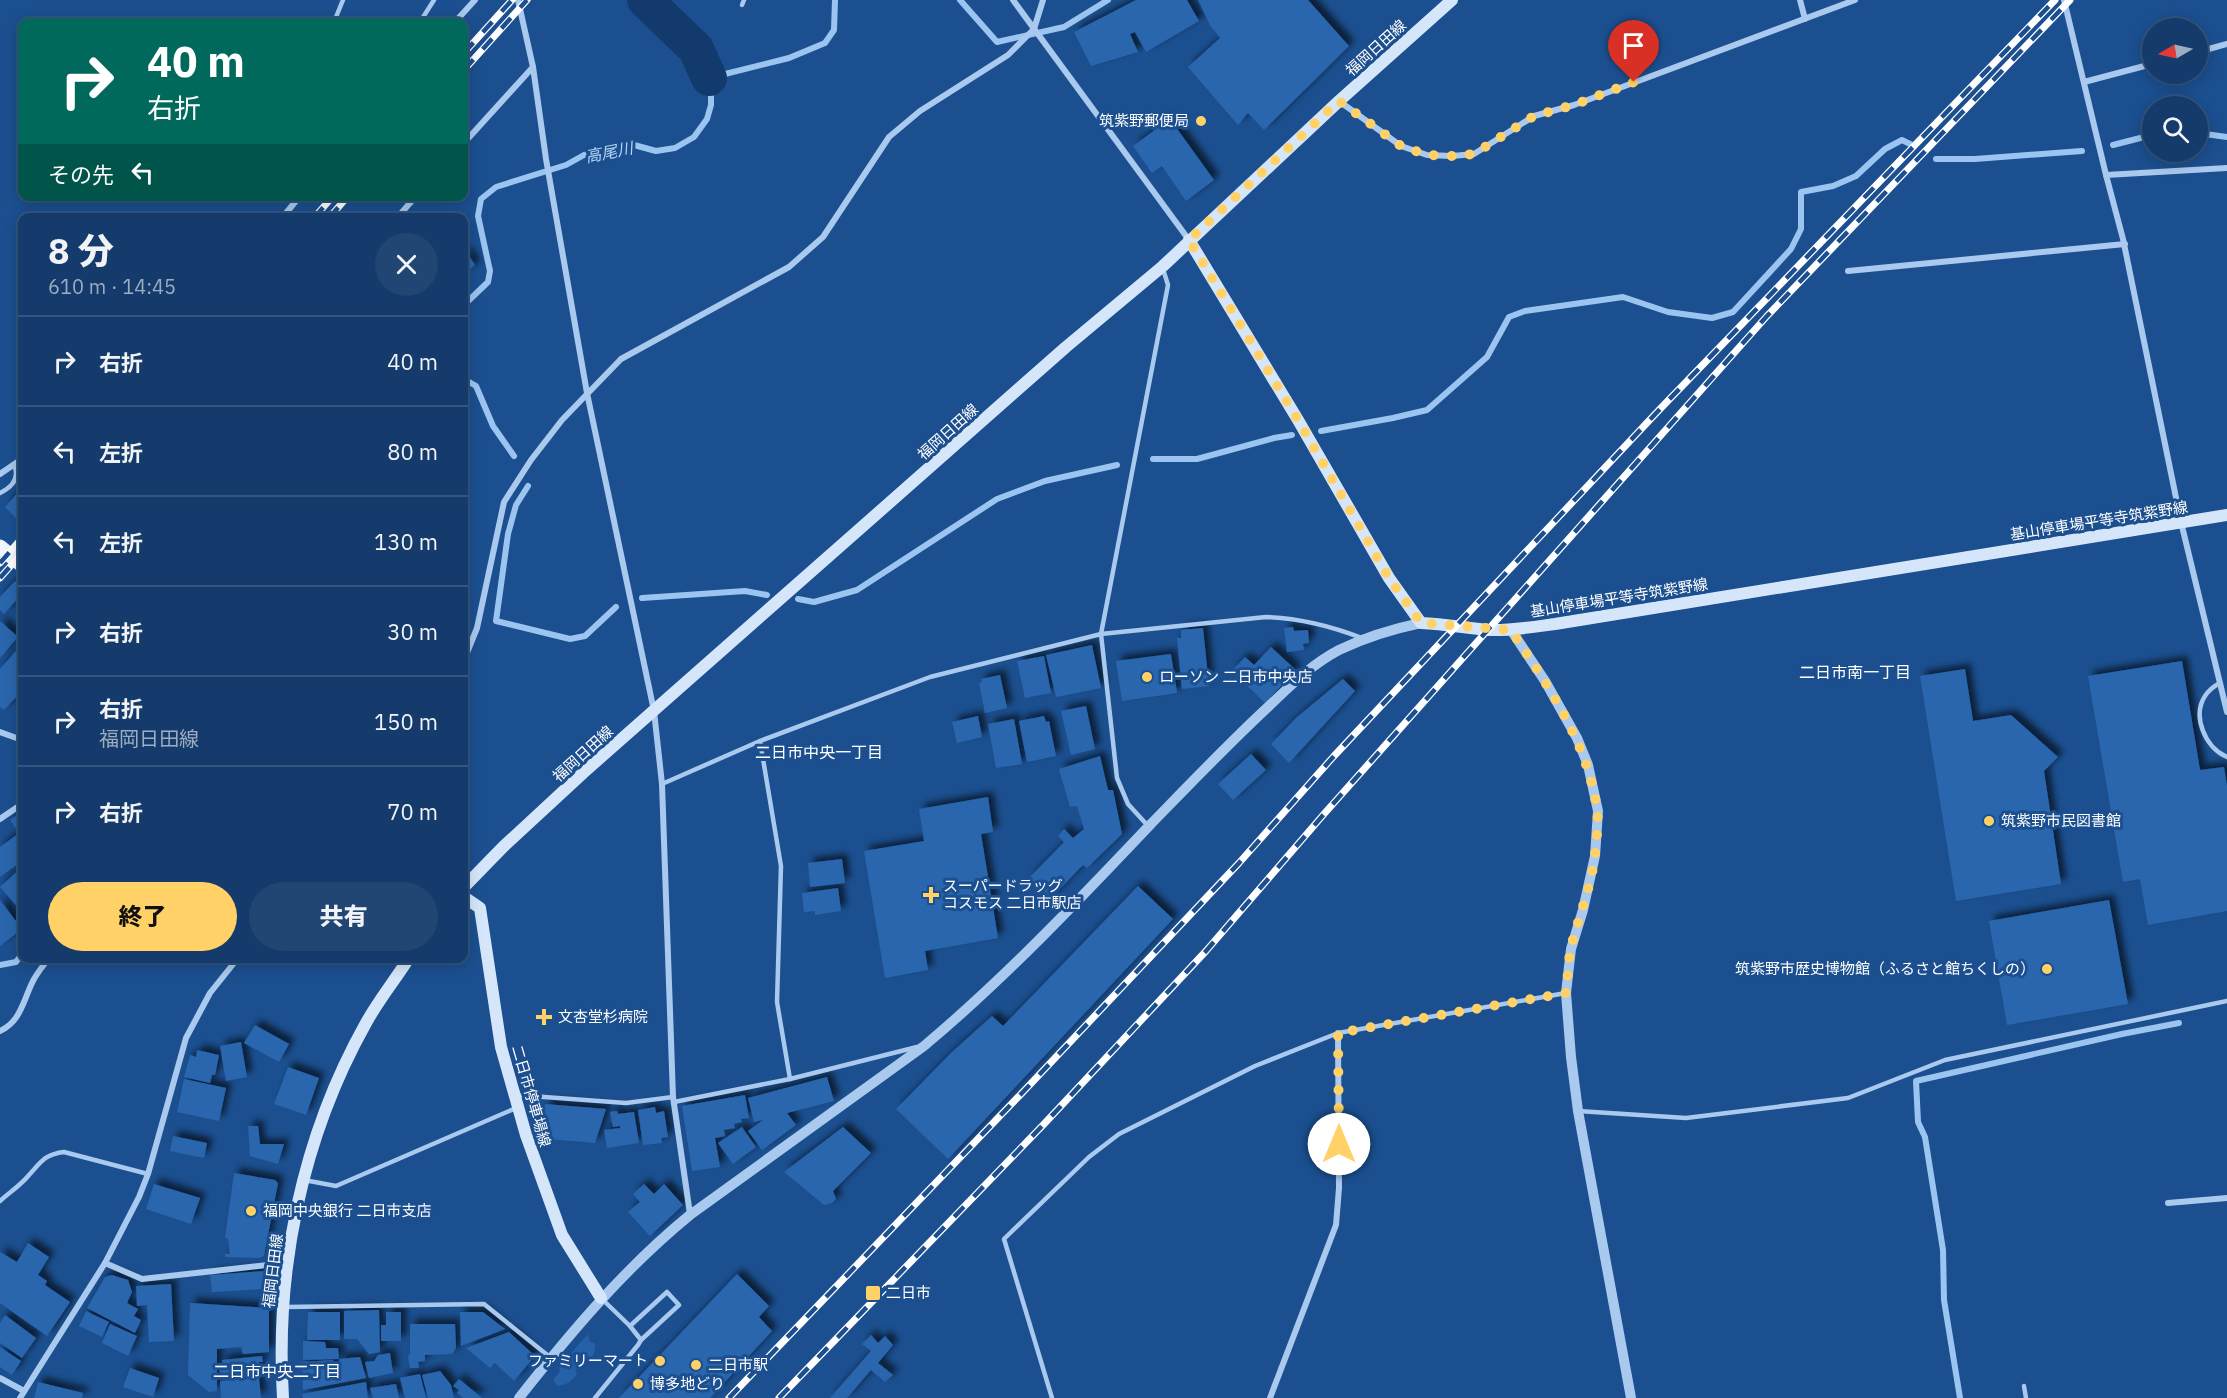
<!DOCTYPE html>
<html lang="ja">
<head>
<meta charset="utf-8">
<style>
  :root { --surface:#143b6b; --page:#214673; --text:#f1f3f6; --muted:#9dadc1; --line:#33557e; --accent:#ffd166 }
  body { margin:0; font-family:"IBM Plex Sans","Noto Sans JP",sans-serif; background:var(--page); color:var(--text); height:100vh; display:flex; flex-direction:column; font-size:22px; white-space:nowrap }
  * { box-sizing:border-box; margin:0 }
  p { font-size:20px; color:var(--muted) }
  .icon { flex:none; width:33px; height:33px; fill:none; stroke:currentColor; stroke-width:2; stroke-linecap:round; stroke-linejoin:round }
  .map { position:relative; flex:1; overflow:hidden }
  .sheet { position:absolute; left:18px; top:213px; width:450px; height:750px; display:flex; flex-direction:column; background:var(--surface); border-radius:12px; box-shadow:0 3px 15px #0003,0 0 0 2px var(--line) }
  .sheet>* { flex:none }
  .guide { position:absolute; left:18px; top:18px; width:450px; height:183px; border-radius:12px; box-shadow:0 3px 15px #0003,0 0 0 2px var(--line); background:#00695c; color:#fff; overflow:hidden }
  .needle { width:39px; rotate:261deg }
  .controls { position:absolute; left:2142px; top:18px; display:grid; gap:12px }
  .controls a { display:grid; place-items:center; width:66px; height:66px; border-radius:50%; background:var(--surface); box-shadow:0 3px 15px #0003,0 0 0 2px var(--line); font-size:30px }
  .pin { position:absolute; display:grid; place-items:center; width:51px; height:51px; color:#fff; margin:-62px -26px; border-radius:50% 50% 50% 0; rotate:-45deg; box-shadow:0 0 6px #0007 }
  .pin .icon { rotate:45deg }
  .me { position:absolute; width:66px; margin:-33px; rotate:0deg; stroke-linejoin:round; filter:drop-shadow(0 0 4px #0008) }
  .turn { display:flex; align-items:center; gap:21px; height:126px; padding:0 30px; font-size:27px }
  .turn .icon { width:78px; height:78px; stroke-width:2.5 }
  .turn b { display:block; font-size:42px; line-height:51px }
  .then { display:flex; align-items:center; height:57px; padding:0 30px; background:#0003; gap:12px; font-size:22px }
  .round { display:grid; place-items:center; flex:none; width:63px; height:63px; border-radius:32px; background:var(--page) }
  .summary { display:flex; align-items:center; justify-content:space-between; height:102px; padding:0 30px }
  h1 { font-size:36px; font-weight:800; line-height:45px }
  .cta { display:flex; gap:12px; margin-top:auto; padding:12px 30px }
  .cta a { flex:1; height:69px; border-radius:36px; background:var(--accent); color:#111; font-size:24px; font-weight:800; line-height:69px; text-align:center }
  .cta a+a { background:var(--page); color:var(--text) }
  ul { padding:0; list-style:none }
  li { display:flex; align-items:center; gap:18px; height:90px; padding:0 30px; border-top:2px solid var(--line) }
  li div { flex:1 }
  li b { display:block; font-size:22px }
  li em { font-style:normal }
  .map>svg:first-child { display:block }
  .green { fill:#2461a8 }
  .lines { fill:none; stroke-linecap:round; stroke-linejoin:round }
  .stream { stroke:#9cc4f0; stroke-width:6 }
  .river { stroke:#123a6d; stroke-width:36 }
  .building { fill:#2a66ad; filter:url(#shadow) }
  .service { stroke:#a9c9ee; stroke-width:4.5 }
  .minor { stroke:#a9c9ee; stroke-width:6 }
  .tertiary { stroke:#a9c9ee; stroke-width:10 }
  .secondary { stroke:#d6e6fa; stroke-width:12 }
  .primary { stroke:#f0f6ff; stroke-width:15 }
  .rail-casing { stroke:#fff; stroke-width:7 }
  .rail { stroke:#1b4f8f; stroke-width:4.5; stroke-dasharray:14; stroke-linecap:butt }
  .route { stroke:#ffd166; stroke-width:10; stroke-dasharray:0 18 }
  .poi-dot { fill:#ffd166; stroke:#1b4f8f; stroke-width:2 }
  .labels { text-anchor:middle; stroke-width:6; stroke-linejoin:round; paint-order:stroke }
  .street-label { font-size:15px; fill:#fff; stroke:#1b4f8f }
  .poi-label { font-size:15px; fill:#fff; stroke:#1b4f8f; text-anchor:start }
  .water-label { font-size:16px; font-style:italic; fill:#b5d3f5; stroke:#1b4f8f }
  .neighbourhood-label { font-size:16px; fill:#fff; stroke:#1b4f8f }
</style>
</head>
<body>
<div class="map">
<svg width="2227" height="1398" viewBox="0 0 2227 1398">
  <defs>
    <filter id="shadow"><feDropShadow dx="5.5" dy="-5.5" stdDeviation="3" flood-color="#0009"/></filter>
  </defs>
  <rect width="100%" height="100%" fill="#1b4f8f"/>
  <path class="green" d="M588,1334L590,1342L595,1343C597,1355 586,1367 575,1369L577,1374C571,1382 568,1384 558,1386L554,1382V1378L559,1373L560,1366Z"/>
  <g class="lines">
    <g class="stream">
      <path d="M960,0L997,42L1064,27L1108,0"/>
      <path d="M2198,133L2227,137"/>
      <path d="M2113,145L2152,135"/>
      <path d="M1936,159H1975L2082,151"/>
      <path d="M464,305L488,282L490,271L478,216L481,199L496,187L566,165L584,155L634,145L656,151L675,148L694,137L707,119L711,105V87L709,78L789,58L825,43L834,30L835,0"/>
      <path d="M464,379L476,386L493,426L514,456"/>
      <path d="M1321,431L1393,418L1427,410L1487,357L1509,317L1525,311L1623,297L1668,312L1712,318L1733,312L1791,249L1801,229V192L1833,186L1856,176L1885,149L1902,140L1912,145"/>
      <path d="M1153,459H1197L1274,438L1292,435"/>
      <path d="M528,486L516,505L508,534L496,621L570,639L585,636L616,607"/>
      <path d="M642,598L745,591L767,595"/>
      <path d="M798,599L814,602L857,590L997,499L1045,481L1117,465"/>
      <path d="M0,965L16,962L22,954"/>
      <path d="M1960,1398L1944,1300L1943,1250L1925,1137L1918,1122L1916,1081L2122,1034L2179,1023"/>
    </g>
    <path class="river" d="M645,0L696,49L709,78"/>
  </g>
  <g class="building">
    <path d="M1136,0H1187L1199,21L1146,52L1135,32L1130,34L1138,52L1091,66L1074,32Z"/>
    <path d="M1198,0H1308L1349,46L1264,130L1248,113L1238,125L1188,67L1220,38L1210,25Z"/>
    <path d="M1170,119L1214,180L1186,201L1162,166L1152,173L1133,146Z"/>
    <path d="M464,249L475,265L464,274Z"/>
    <path d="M22,488V521L21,523L5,507Z"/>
    <path d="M15,581L22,588V594L4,614L0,610V597Z"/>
    <path d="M0,621L18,637L0,658Z"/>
    <path d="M1293,627L1294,631L1308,630L1309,643L1303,644L1304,650L1287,652L1284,628Z"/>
    <path d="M1203,628L1209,686L1182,689L1177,638H1181V630Z"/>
    <path d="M22,644V691L4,710L0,707V669Z"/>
    <path d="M1092,645L1101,688L1056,697L1046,655Z"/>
    <path d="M1271,647L1296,670L1265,703L1232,671L1245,657L1254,665Z"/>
    <path d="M1171,654L1177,693L1122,701L1116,661Z"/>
    <path d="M1044,656L1051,693L1025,698L1017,661Z"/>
    <path d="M2182,661L2200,770L2224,767L2227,786V911L2148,925L2140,879L2123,882L2088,676Z"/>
    <path d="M1965,669L1973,721L2011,715L2058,757L2044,771L2061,884L1956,901L1920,676Z"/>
    <path d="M1000,675L1007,708L985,713L979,683L982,682L981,679Z"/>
    <path d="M1343,679L1355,691L1289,763L1271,744L1297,717Z"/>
    <path d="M1086,706L1095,749L1071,755L1061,711Z"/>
    <path d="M978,716L982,737L957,743L952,722Z"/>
    <path d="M1044,716L1046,722L1049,721L1056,756L1027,762L1019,721Z"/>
    <path d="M1014,719L1022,764L996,768L988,724Z"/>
    <path d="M1251,754L1266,770L1233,800L1218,784Z"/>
    <path d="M1100,756L1108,790H1113L1122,834L1087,868L1083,865L1050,899L1029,878L1064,842L1058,836L1064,829L1073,838L1084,829L1077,806L1070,807L1059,769Z"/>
    <path d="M988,797L993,832L981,834L998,938L925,951L928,970L885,978L864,851L924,841L919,809Z"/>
    <path d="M22,812V861L0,877V847L19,833L10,820Z"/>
    <path d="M842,859L845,883L810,887L808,863Z"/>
    <path d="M22,867V912L0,887Z"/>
    <path d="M1138,886L1173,919L948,1159L896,1109L952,1052L992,1016L1003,1026Z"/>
    <path d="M838,888L841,911L815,915V911L804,912L802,893Z"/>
    <path d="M0,900L22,929L0,946Z"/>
    <path d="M2109,900L2128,1004L2007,1025L1989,921Z"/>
    <path d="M255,1025L289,1044L279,1062L244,1043Z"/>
    <path d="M241,1042L247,1077L226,1081L220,1046Z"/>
    <path d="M197,1050L219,1055L215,1075H212L210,1083L184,1077L190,1055L196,1057Z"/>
    <path d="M288,1067L319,1078L306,1115L274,1104Z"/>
    <path d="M827,1077L834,1101L787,1113L796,1125L762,1150L748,1131L763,1120L754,1122L748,1098Z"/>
    <path d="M184,1079L226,1088L219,1121L177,1112Z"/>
    <path d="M745,1095L749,1118L741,1119L742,1122L734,1124L735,1128L724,1130L725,1136L715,1138L720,1167L692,1171L682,1106Z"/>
    <path d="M545,1104L606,1109L595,1143L548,1139L549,1127L544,1126Z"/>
    <path d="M655,1107L656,1113L664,1111L668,1137L661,1138L662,1143L643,1145L638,1110Z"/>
    <path d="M617,1111L618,1114L634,1112L639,1143L607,1148L604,1130L620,1128V1126L613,1127L610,1112Z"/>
    <path d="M248,1126H258L260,1144H284L278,1164L250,1156Z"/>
    <path d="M742,1127L756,1147L733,1164L718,1143Z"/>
    <path d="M843,1127L871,1153L833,1191L836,1199L832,1203L824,1205L784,1172Z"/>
    <path d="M173,1136L207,1143L204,1158L170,1151Z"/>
    <path d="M234,1173L275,1180L278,1183L264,1256L259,1258L225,1257V1254H230L228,1239L225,1238Z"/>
    <path d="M154,1184L200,1198L191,1224L146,1209Z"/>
    <path d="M644,1184L654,1194L664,1184L683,1205L650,1236L628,1212L640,1202L633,1194Z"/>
    <path d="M28,1243L49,1257L38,1275L47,1281L45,1285L70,1302L47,1336L0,1303V1252L17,1262Z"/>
    <path d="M264,1271L265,1289L212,1292L210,1275Z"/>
    <path d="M737,1274L769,1306L759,1317L772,1331L710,1398H619Z"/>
    <path d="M112,1275L128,1280L132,1292L127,1303L138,1309L134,1316L141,1320L135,1333L87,1308L105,1277Z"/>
    <path d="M171,1284L174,1341L149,1342L147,1305L137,1306L136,1286Z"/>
    <path d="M190,1303L269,1308V1352L243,1354L241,1347L217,1349V1391L209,1392L188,1375Z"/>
    <path d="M379,1310L380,1352L369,1354L357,1339H344V1311Z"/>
    <path d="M86,1311L109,1322L102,1337L79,1326Z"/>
    <path d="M308,1312H340V1340H307Z"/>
    <path d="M386,1312H401V1341H381V1325H386Z"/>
    <path d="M460,1312H483L505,1329L461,1346Z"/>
    <path d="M5,1315L36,1338L22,1358L0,1343V1323Z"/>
    <path d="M110,1324L137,1336L128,1356L102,1343Z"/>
    <path d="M410,1324H455L456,1348L452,1354L425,1355V1361L418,1362L419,1368H410L408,1357L410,1353Z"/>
    <path d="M509,1332L535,1356L514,1381L495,1363L490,1368L466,1348Z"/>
    <path d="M871,1335L878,1343L885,1336L893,1345L878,1363L893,1375L885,1382L871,1370L847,1398H830L871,1351L862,1344Z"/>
    <path d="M303,1341L325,1342L326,1348H338L339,1359L303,1360Z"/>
    <path d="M0,1347L21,1361L12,1375L0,1367Z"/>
    <path d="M390,1353L393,1373L369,1378L365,1362L374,1361L378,1355Z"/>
    <path d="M262,1356L263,1362H259L260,1376L221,1379L219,1367H223L222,1360Z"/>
    <path d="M360,1357L366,1378L303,1390L302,1362L333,1360L335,1371H340L339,1359Z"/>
    <path d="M130,1368L159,1378L153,1397L123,1387Z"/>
    <path d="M440,1371L451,1385L454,1398H428L422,1375Z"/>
    <path d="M420,1374L426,1398H405L400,1378Z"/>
    <path d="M259,1378L261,1398H221L220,1381Z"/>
    <path d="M459,1379L482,1398H463L457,1393L459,1390L453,1386Z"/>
    <path d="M38,1382L83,1393L82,1398H34Z"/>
    <path d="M366,1382L368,1398H303L302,1394Z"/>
    <path d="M396,1384L399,1398H373L370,1388Z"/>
  </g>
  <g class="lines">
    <g class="service">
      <path d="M742,5L744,0"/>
      <path d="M334,22L343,0"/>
      <path d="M420,22L434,0"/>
      <path d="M0,493C12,487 20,478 14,465"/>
      <path d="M2220,683C2214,686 2209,690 2205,696C2192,716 2205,748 2227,757"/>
      <path d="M760,741L781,866L777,1002L790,1079"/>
      <path d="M662,784L760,741L930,677L1101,634L1266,617C1300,618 1331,626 1362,638"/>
      <path d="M1149,827L1128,804L1117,778L1101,634L1168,285L1163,269"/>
      <path d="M517,1095L626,1103L673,1097"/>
      <path d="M674,1102L790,1079L917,1047"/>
      <path d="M1578,1111L1686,1118L1848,1098L1945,1060L2227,1001"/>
      <path d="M304,1180L336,1186L516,1108"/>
      <path d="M0,1201C10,1192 21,1185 29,1175C41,1162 45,1154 64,1152L148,1174"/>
      <path d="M603,1300L630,1326L641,1340"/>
      <path d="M286,1307L484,1304L551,1358"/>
      <path d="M2024,1386L2026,1398"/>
      <path d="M595,1398L638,1345L641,1340L679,1305L667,1292L630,1326"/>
      <path d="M1052,1398L1004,1239L1089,1157L1119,1134L1255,1066L1338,1033L1566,993"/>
    </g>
    <g class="minor">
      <path d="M518,0L533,67L546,159L587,393L654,711L662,784L673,1097L690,1214"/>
      <path d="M1013,0L1189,240"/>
      <path d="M1800,0L1805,19"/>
      <path d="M2064,0L2106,175L2123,239L2181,522L2227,712"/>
      <path d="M455,22L475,0"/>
      <path d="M2198,52L2227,44"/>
      <path d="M2084,82L2152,64"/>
      <path d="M1339,101L1401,146L1427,155L1452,156L1474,154L1534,116L1574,105L1855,0"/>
      <path d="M464,143L533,67"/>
      <path d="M2106,175L2227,168"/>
      <path d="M282,218L300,196"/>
      <path d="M397,218L416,196"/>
      <path d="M1848,271L2125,244"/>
      <path d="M0,474L22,459"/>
      <path d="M464,660L477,628L504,502L531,460L562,420L621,359L789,267L823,237L889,137L920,111L1008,55L1034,29L1043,0"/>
      <path d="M0,732L22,740"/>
      <path d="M0,819L22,804"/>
      <path d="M0,1031C20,1022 23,1002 32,983C36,974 43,966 49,958"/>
      <path d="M2168,1203L2227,1198"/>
      <path d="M105,1263L142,1279L286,1263"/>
      <path d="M0,1378L24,1391"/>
      <path d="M20,1398L105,1263L139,1197L148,1174L186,1038L210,993L238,958"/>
      <path d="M1270,1398L1336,1225L1339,1188L1338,1033"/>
    </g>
    <g class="tertiary">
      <path d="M1511,630L1545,681L1577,738L1588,765L1598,811L1595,856L1583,910L1571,949L1566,993L1571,1057L1578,1111L1631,1398"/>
      <path d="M519,1398C571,1332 625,1268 690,1215L924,1046C1004,979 1077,902 1149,826C1188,786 1227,745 1268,707C1290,686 1312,664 1339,650C1366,637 1392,629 1421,623"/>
    </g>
    <g class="secondary">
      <path d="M1189,240L1298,420L1389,578L1421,623C1444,624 1466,628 1488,630C1510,631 1533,627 1555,624L2227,515"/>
      <path d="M464,887L503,847L583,773L1066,347L1163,266L1339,101L1452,0"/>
      <path d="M464,897L480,908L501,1047L526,1135L562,1235L601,1298"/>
      <path d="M283,1398C275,1269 302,1137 366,1023C378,1001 395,980 409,958"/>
    </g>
    <path class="primary" d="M0,547L22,565"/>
    <g class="rail-casing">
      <g id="rail">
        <path d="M464,53L512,0"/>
        <path d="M464,70L527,0"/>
        <path d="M314,218L333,196"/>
        <path d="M329,218L348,196"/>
        <path d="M0,563L22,538"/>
        <path d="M0,578L22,553"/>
        <path d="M729,1398L1022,1093L1239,863L1334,756L1660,409L2055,0"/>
        <path d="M779,1398L1045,1123L1206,951L1324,814L1767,316L2070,0"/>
      </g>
    </g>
    <use href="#rail" class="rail"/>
  </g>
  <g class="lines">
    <path class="route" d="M1339,1144L1338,1033L1566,993C1568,978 1568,962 1571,947C1579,916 1591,887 1595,855C1596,841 1599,823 1597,809C1587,741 1548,686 1511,630L1421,623L1389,578L1298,420L1189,240L1339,101L1401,146L1427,155L1452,156L1474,154L1534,116L1574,105L1634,82"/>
  </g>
  <g class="poi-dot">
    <circle cx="1201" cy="121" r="6"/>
    <circle cx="1147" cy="677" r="6"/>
    <circle cx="1989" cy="821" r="6"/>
    <path d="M928 886h6v6h6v6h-6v6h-6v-6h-6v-6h6z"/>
    <circle cx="2047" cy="969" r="6"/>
    <path d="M541 1008h6v6h6v6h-6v6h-6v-6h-6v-6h6z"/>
    <circle cx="251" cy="1211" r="6"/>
    <rect x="865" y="1285" width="16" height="16" rx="3"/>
    <circle cx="660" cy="1361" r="6"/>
    <circle cx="696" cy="1365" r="6"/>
    <circle cx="638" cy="1384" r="6"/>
  </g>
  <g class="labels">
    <g class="street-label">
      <text transform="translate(1376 48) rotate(-42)" y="5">福岡日田線</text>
      <text transform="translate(948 432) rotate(-42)" y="5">福岡日田線</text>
      <text transform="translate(2099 521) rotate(-9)" y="5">基山停車場平等寺筑紫野線</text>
      <text transform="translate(1619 598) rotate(-9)" y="5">基山停車場平等寺筑紫野線</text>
      <text transform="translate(583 754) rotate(-42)" y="5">福岡日田線</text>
      <text transform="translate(531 1096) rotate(74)" y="5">二日市停車場線</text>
      <text transform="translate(273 1271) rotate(-83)" y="5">福岡日田線</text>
    </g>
    <g class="poi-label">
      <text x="1189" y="126" text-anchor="end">筑紫野郵便局</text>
      <text x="1159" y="682">ローソン 二日市中央店</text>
      <text x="2001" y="826">筑紫野市民図書館</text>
      <text x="943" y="891">スーパードラッグ<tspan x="943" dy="17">コスモス 二日市駅店</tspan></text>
      <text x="2035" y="974" text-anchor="end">筑紫野市歴史博物館（ふるさと館ちくしの）</text>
      <text x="558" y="1022">文杏堂杉病院</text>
      <text x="263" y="1216">福岡中央銀行 二日市支店</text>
      <text x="886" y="1298">二日市</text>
      <text x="648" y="1366" text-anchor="end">ファミリーマート</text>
      <text x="708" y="1370">二日市駅</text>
      <text x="650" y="1389">博多地どり</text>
    </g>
    <g class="water-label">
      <text transform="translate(609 152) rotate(-11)" y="6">高尾川</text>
    </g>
    <g class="neighbourhood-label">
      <text x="1855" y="678">二日市南一丁目</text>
      <text x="819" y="758">二日市中央一丁目</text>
      <text x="277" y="1377">二日市中央二丁目</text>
    </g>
  </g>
</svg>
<div class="controls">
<a><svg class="needle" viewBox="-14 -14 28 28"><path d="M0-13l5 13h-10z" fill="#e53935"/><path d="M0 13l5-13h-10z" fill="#9dadc1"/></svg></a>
<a><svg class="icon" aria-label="search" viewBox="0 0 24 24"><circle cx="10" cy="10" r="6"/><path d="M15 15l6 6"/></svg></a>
</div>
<div class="pin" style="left:1634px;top:82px;background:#d93025"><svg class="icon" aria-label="arrive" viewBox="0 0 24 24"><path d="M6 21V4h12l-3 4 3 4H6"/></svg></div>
<svg class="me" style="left:1339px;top:1144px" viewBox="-20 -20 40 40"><circle r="19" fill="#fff"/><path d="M0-13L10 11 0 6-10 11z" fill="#ffd166"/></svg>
<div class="guide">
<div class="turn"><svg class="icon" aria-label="right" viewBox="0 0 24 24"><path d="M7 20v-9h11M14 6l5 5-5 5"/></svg><div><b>40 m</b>右折</div></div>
<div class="then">その先<svg class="icon" aria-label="left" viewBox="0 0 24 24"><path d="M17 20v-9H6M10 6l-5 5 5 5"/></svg></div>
</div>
<section class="sheet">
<div class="summary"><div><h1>8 分</h1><p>610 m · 14:45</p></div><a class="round"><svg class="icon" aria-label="close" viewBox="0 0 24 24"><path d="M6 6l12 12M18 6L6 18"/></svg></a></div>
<ul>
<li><svg class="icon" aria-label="right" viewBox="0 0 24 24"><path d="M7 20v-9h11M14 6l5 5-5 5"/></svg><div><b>右折</b></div><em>40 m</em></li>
<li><svg class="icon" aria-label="left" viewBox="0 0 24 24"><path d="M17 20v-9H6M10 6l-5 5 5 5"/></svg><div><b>左折</b></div><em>80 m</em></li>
<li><svg class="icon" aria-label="left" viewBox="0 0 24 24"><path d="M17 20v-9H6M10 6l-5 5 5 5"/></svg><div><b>左折</b></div><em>130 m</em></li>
<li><svg class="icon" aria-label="right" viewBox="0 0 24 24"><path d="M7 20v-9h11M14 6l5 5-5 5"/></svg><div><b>右折</b></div><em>30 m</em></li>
<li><svg class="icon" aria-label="right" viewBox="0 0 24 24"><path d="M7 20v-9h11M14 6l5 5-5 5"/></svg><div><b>右折</b><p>福岡日田線</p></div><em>150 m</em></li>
<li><svg class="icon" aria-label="right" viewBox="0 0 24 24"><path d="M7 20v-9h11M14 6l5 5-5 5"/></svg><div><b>右折</b></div><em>70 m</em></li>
</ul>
<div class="cta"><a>終了</a><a>共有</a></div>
</section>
</div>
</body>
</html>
